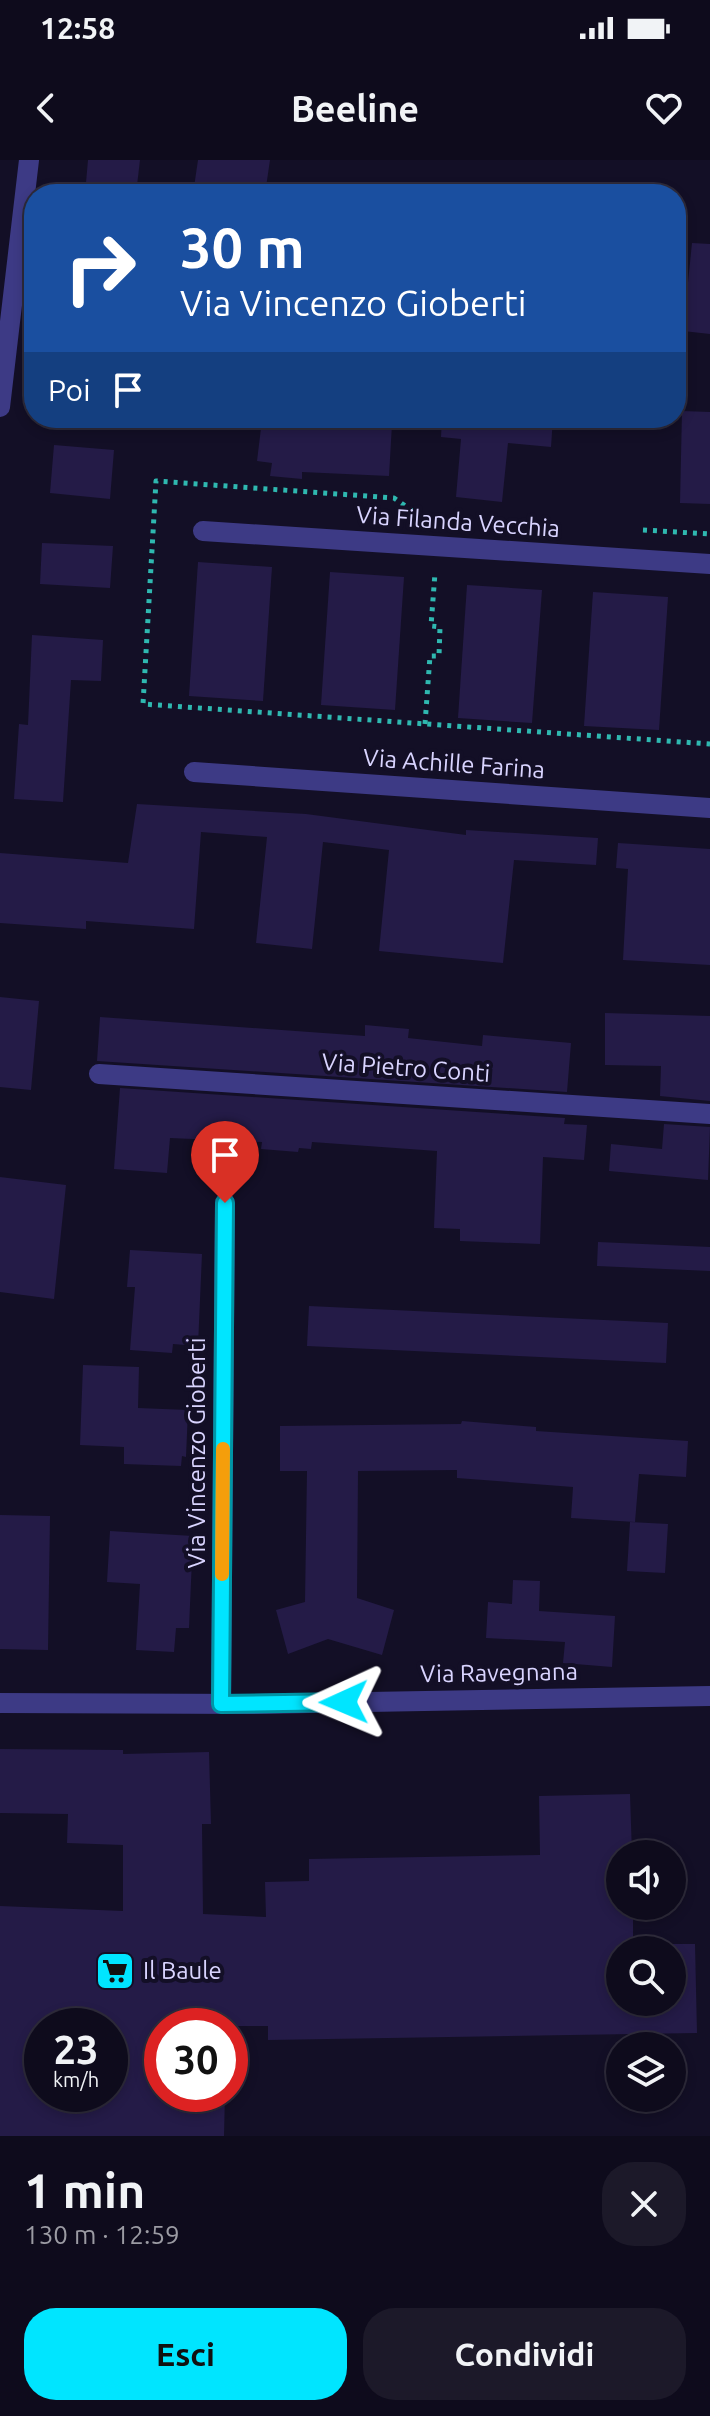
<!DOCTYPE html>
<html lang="it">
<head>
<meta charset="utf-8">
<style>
  :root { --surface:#0e0b1c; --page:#1c1929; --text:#f1f3f6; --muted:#9b9ba3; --line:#2e2b3b; --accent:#00e5ff }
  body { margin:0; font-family:Ubuntu,sans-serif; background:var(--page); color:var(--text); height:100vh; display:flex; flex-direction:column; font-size:30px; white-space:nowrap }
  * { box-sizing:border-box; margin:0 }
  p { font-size:26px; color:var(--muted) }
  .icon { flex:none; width:44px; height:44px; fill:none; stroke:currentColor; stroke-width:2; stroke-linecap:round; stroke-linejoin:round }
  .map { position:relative; height:1976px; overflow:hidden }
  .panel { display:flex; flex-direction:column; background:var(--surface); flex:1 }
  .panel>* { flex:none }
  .guide { position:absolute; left:24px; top:24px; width:662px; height:244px; border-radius:32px; box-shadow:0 4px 12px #0003,0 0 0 2px var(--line); background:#1a4fa0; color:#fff; overflow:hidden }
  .fabs { position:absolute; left:606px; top:1680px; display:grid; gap:16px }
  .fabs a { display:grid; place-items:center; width:80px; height:80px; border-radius:50%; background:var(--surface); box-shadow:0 4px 12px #0003,0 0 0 2px var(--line); font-size:40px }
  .speed { position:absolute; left:24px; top:1848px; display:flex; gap:16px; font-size:40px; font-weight:700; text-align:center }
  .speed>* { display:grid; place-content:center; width:104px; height:104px; border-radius:50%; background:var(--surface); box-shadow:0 4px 12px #0003,0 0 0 2px var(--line); line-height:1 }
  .speed small { font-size:20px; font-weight:400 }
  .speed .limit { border:12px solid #d22; background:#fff; color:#111 }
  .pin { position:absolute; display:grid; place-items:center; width:68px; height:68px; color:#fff; margin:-82px -34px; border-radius:50% 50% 50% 0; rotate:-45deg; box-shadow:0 0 8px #0007 }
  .pin .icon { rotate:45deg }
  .me { position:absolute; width:88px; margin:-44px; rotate:269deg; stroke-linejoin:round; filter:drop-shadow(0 0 6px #0008) }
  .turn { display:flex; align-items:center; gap:28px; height:168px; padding:0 24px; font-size:36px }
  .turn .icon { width:104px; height:104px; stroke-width:2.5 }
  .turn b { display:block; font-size:56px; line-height:68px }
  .then { display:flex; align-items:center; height:76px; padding:0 24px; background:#0003; gap:16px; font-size:30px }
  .round { display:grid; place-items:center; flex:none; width:84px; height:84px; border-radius:32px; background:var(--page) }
  .headline { display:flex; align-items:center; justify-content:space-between; height:136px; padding:0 24px }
  h1 { font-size:48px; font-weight:600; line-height:60px }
  .cta { display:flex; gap:16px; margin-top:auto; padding:16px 24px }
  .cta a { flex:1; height:92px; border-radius:32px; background:var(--accent); color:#111; font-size:32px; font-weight:600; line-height:92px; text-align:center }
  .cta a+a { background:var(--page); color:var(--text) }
  .status { display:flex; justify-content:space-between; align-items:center; height:56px; padding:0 40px; background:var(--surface); direction:ltr }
  .status svg { height:22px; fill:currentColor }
  header { display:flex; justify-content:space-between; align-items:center; height:104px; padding:0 24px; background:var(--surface); font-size:36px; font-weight:600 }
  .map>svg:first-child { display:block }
  .building { fill:#241b47; fill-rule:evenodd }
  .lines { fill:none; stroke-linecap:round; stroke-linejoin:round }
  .path { stroke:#2fb8b0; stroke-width:5; stroke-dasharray:4 6; stroke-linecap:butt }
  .street { stroke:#3d3a85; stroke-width:20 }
  .route-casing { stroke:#0095a6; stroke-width:20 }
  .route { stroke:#00e5ff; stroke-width:14 }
  .slow { stroke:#f59e0b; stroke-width:14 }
  .labels { text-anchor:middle; stroke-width:8; stroke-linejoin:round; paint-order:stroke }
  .street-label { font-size:24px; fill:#d9d4ff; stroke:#130f26 }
  .poi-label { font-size:24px; fill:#d9d4ff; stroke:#130f26; text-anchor:start }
</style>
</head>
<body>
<div class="status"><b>12:58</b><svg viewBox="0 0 49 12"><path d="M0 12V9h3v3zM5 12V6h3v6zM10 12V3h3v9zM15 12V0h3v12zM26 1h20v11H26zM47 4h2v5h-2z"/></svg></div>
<header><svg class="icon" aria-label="back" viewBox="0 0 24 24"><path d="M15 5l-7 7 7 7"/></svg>Beeline<svg class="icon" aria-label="heart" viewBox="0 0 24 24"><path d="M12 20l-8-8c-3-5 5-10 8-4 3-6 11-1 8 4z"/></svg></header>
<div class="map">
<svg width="710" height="1976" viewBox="0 0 710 1976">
  <rect width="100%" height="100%" fill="#130f26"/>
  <g class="building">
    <path d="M88,0H140L136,34H85Z"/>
    <path d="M198,0H270L265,34H193Z"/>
    <path d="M692,83L710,84V174L683,171Z"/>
    <path d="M682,251L710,252V344L680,343Z"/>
    <path d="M442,258H553L551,287L508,283L502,342L456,337L461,279L441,277Z"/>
    <path d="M262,260L345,269L346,262L392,264L389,316L302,312V319L270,316L272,303L257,301Z"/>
    <path d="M54,285L114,290L110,339L50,333Z"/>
    <path d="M42,383L113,386L110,428L40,424Z"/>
    <path d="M198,402L272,407L263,541L189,536Z"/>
    <path d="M330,412L404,417L395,550L321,545Z"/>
    <path d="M467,425L542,430L532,563L458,558Z"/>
    <path d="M593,432L668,437L659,570L584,566Z"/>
    <path d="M32,475L103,480L101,521L71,520L63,642L14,639L19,564L28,565Z"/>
    <path d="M137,644L306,654L466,675V670L598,678L596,705L514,700L503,803L379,791L389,690L323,682L312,789L256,783L267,677L201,672L194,769L86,761V769L0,763V693L128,703Z"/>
    <path d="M618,683L710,689V805L623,800L628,709L616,708Z"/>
    <path d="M0,837L39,841L31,930L0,927Z"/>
    <path d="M605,853L710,856V941L660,936L661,906L605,905Z"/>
    <path d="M100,857L365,876V865L409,869L408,878L482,886L483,875L571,883L567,932L97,901Z"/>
    <path d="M120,928L565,958L564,964L587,965L584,1000L543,997L540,1084L460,1081V1069L434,1068L437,991L312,982L311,989L299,988L298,992L261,989L262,982L170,978L167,1013L114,1009Z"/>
    <path d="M664,964L710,967L708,1020L609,1011L611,984L662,989Z"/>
    <path d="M0,1017L66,1025L54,1139L0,1132Z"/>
    <path d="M598,1082L710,1087V1111L597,1106Z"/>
    <path d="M130,1090L202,1094L198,1186L173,1184L172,1193L130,1190L135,1127H127Z"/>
    <path d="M309,1146L668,1163L666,1203L307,1186Z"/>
    <path d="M83,1205L139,1207L138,1248L188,1250L186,1297L182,1296L181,1306L124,1304V1287L80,1285Z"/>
    <path d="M462,1261L536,1267V1271L688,1281L686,1317L639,1314L635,1362L571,1358L573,1327L457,1318V1310L358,1311L357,1438L394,1450L382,1495L328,1479L288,1494L276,1450L305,1442L307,1311H280V1266L461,1264Z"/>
    <path d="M0,1355L50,1356L48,1490L0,1489Z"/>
    <path d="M630,1362L668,1364L665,1413L627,1411Z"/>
    <path d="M110,1371L193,1376L189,1468H176L174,1492L136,1490L140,1424L107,1422Z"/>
    <path d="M513,1420L540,1421L539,1451L615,1456L612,1507L563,1503L565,1482L486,1478L488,1442L512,1444Z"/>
    <path d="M0,1589L123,1590V1594L209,1592L211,1664H202L203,1754L266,1757L265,1722L309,1721V1699L540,1695L539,1636L630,1634L632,1694H620V1746H633V1790H620V1842H672V1784H695L697,1873L268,1880V1866H162V1934H225L224,1976H0V1746L123,1751V1685L67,1683L68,1654L0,1653ZM42,1866H110V1934H42Z"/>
  </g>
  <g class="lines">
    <g class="path">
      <path d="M421,357L394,338L156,321L143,544L710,584"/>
      <path d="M643,370L710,374"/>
      <path d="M425,564L430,496H439L440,467L431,466L435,413"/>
    </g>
    <g class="street">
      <path d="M0,247L29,0"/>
      <path d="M203,371L710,404"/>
      <path d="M194,612L710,648"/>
      <path d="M99,914L710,954"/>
      <path d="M0,1543L252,1544L710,1536"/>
      <path d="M221,1544L225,1043"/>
    </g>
  </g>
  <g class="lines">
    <g class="route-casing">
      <path id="route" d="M225,1043L221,1544L344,1542"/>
    </g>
    <use href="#route" class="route"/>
    <path class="slow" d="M222,1414L223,1289"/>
  </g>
  <defs>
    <g id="supermarket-square" transform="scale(2)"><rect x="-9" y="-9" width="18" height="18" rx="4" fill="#00e5ff" stroke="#130f26"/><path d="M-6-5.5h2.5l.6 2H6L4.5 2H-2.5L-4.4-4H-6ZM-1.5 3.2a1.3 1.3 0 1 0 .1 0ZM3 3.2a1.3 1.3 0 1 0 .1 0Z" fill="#111"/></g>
  </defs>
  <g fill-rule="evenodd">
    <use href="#supermarket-square" x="115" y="1811"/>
  </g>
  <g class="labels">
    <g class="street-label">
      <text transform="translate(458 362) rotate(4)" y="8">Via Filanda Vecchia</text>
      <text transform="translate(454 604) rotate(4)" y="8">Via Achille Farina</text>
      <text transform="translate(406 908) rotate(4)" y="8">Via Pietro Conti</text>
      <text transform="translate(197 1293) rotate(-90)" y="8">Via Vincenzo Gioberti</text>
      <text transform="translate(499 1513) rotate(-1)" y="8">Via Ravegnana</text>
    </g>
    <g class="poi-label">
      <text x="143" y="1819">Il Baule</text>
    </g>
  </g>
</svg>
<div class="fabs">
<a><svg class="icon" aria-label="sound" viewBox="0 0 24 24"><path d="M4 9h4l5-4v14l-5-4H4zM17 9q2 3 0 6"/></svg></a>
<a><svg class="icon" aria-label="search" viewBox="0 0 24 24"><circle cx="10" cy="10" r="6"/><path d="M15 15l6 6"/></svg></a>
<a><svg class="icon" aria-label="layers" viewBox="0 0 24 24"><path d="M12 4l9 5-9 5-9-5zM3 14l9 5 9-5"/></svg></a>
</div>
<div class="speed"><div>23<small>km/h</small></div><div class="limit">30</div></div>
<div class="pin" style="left:225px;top:1043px;background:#d93025"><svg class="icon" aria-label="arrive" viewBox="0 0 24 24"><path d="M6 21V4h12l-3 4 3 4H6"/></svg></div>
<svg class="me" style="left:344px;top:1542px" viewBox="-20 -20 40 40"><path d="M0-17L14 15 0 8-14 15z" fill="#00e5ff" stroke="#fff" stroke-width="4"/></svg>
<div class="guide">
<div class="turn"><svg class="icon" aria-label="right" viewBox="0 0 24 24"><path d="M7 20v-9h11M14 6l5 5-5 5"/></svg><div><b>30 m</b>Via Vincenzo Gioberti</div></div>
<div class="then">Poi<svg class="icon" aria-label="arrive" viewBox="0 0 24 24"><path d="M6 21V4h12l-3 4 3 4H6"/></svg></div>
</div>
</div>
<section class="panel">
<div class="headline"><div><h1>1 min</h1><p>130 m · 12:59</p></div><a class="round"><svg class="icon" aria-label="close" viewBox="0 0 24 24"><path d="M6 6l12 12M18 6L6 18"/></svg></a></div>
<div class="cta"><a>Esci</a><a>Condividi</a></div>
</section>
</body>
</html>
